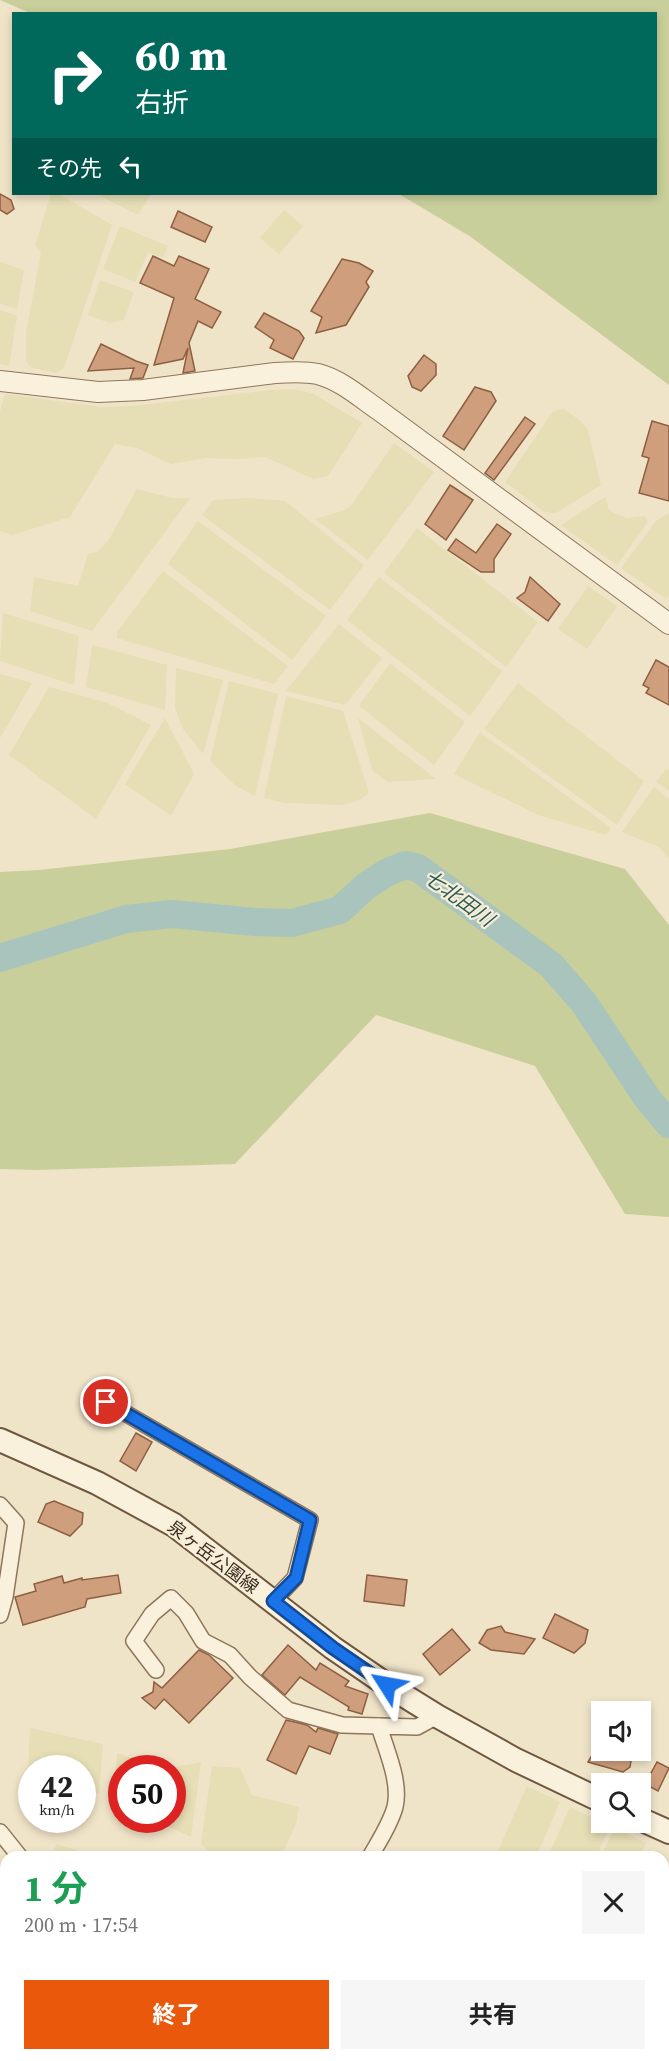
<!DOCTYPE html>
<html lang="ja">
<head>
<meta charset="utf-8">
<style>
  :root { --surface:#fff; --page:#f6f6f6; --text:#222; --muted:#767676; --accent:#ea580c }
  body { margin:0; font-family:"Source Serif 4","Noto Sans JP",serif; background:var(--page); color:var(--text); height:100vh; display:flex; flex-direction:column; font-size:22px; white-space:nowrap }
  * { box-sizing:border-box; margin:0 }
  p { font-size:20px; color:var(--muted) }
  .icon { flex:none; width:33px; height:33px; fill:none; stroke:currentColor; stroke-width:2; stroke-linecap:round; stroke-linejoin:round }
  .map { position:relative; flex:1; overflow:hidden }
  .side { position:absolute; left:0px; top:1851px; width:669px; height:210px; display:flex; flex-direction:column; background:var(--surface); border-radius:18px 18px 0 0; box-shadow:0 3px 9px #0003 }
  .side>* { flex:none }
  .banner { position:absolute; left:12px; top:12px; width:645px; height:183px; border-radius:0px; box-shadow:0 3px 9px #0003; background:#00695c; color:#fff; overflow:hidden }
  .fabs { position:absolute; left:591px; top:1701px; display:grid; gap:12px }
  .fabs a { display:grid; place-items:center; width:60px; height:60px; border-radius:0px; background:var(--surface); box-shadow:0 3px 9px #0003; font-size:30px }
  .speed { position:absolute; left:18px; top:1755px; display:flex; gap:12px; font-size:30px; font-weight:700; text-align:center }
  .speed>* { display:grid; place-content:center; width:78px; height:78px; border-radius:50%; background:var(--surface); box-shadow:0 3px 9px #0003; line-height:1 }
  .speed small { font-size:15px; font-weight:400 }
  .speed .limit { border:9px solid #d22; background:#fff; color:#111 }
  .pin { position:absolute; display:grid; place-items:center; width:51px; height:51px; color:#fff; margin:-26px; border:3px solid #fff; border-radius:50%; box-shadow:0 2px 6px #0007 }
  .me { position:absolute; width:66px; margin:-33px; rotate:304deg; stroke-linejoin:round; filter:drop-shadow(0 0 4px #0008) }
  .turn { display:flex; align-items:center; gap:21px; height:126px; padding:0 24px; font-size:27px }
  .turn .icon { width:78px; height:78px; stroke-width:2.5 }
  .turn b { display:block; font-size:42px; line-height:51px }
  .then { display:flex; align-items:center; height:57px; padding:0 24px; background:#0003; gap:12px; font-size:22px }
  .round { display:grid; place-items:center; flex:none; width:63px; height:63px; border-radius:0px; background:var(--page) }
  .headline { display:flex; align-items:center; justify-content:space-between; height:102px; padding:0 24px }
  h1 { font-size:36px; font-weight:700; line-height:45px; color:#1e9e55 }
  .primary-button { display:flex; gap:12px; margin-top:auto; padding:12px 24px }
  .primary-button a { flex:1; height:69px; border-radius:0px; background:var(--accent); color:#fff; font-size:24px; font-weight:700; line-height:69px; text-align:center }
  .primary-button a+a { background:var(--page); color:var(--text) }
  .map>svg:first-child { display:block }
  .farmland { fill:#e6deb5 }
  .green { fill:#c9cf9b }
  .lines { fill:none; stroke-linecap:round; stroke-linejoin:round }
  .river { stroke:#a9c4bc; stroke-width:28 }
  .building { fill:#cf9f7d; stroke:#8d5f41; stroke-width:1.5 }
  .minor-casing { stroke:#8d765c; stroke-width:18 }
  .tertiary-casing { stroke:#8d765c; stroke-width:22 }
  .secondary-casing { stroke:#6f573f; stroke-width:26 }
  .minor { stroke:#faf1dc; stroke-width:15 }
  .tertiary { stroke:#faf1dc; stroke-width:20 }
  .secondary { stroke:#faf1dc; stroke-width:22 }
  .route-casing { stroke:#114b97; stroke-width:15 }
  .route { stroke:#1a73e8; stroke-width:10 }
  .labels { text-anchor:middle; stroke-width:4.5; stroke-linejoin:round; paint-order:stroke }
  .street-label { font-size:18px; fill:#3d2e20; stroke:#f7eed8 }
  .water-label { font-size:20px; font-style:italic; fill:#2f5d5a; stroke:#f7eed8 }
</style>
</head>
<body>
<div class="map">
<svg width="669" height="2061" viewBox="0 0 669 2061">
  <rect width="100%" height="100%" fill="#f0e4c8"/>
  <g class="farmland">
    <path d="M51,194H59L112,225L64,368L57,373L32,368L26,362V333L41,252L35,245Z"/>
    <path d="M101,194H151L138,215L100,196Z"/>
    <path d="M284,210L303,226L279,254L260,238Z"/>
    <path d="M120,226L168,246L163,258L148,252L135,282L103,269Z"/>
    <path d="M0,262L24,270L17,309L0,304Z"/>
    <path d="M100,280L134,292L124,320L109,323L88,315Z"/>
    <path d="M0,310L17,316L9,366L0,364Z"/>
    <path d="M293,389L312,393L362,423L328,476L314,479L265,457L239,459L206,458L171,464L137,448L115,444L70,517L12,535L0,531V411L5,394L102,407L133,406L270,390Z"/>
    <path d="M564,409L582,422L588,430L601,485L556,513H550L543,511L505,482L553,411Z"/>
    <path d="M394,443L434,472L368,560L315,519L342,511L351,506Z"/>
    <path d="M137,489L172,498H190L92,631L30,611L34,577L78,586L88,554L97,552L108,541Z"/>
    <path d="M605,497L609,510L618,515L628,518L645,516L648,522L617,565L561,525Z"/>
    <path d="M248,498L285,501L364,565L330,610L202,515L213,500Z"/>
    <path d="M669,513V595L666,599L621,568L656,521Z"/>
    <path d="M198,521L326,616L292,660L168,564Z"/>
    <path d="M417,528L538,622L506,667L384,573Z"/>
    <path d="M163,571L288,666L274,684L117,638V632Z"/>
    <path d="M379,577L502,671L470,716L347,620Z"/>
    <path d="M588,586L617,606L587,649L558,629Z"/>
    <path d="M3,613L79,636L74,685L0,661Z"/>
    <path d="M339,624L382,658L345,705L286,691Z"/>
    <path d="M92,645L167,665L165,710L86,687Z"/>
    <path d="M390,663L465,722L434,765L359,706Z"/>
    <path d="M176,668L223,680L203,754L183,729L175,708Z"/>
    <path d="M0,674L32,683L0,738Z"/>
    <path d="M229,681L278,694L255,796L236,786L210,761Z"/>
    <path d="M518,683L644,781L617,825L484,729Z"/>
    <path d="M49,687L105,702L151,725L96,819L9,755Z"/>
    <path d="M286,696L343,711L369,793L358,801L342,805L285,803L264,798Z"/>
    <path d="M165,718L194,774L171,816L125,784Z"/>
    <path d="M358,718L436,779L388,782L372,770Z"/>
    <path d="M480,732L611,828L606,835L538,815L454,774Z"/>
    <path d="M666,769L669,770V791L656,782Z"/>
    <path d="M654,787L669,799V859L659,847L622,832Z"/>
    <path d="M30,1728L103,1744L99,1794L83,1788L82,1768H33L28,1767Z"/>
    <path d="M117,1753L157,1766L175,1767L201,1762L191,1837L155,1820H172V1768H122L121,1803L114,1799Z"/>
    <path d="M212,1766L240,1768L252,1795L299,1807L296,1824L281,1857H215L201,1844Z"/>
    <path d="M527,1786L560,1802L536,1857H495Z"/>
    <path d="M570,1807L610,1826L596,1857H548Z"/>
    <path d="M615,1828L646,1843L640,1857H615L603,1852Z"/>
    <path d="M57,1844L99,1857H49Z"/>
    <path d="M669,1914V1976L663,1974V1916Z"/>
    <path d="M2,2034L6,2039V2055H63L59,2061H0V2041Z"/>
    <path d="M73,2055H93L96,2061H69Z"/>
    <path d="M115,2055H153L148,2061H118Z"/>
    <path d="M168,2055H235L230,2061H163Z"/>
    <path d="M248,2055H307L303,2061H243Z"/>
    <path d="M315,2055H356L352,2061H312Z"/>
    <path d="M599,2055H653L652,2061H597Z"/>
  </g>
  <g class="green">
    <path d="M0,0H669V385L471,237L399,194H656V14H32Z"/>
    <path d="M430,813L625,869L669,925V1217L625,1214L535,1066L376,1015L235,1164L37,1170L0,1169V872L39,870L230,849Z"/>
  </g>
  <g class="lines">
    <path class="river" d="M0,958L126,919L172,914L255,922L292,923L340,910L366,886L386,873L405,865L418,868L551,965L584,1003L647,1098L669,1124"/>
  </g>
  <g class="building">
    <path d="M0,194L11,200L14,209L7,214L0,210Z"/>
    <path d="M178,211L212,227L205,242L171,227Z"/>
    <path d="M153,256L174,266L179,256L209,269L195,299L221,312L212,328L198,321L189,343L195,371L183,373L188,348L183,359L154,365L174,298L140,283Z"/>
    <path d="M342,259L359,263L373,271L366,282L369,287L346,325L316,333L322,317L311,311Z"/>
    <path d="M264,313L299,331L304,338L293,359L270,348L274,340L255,327Z"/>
    <path d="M101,344L136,361L148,365L143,378L130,379L134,368L88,371Z"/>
    <path d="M424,355L436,364V375L421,391L412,387L408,376Z"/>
    <path d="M475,387L491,392L496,401L464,450L443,436Z"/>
    <path d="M525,417L535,424L494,480L485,473Z"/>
    <path d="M652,421L669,426V501L639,493L649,458L642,456Z"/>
    <path d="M450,485L473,500L446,540L425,524Z"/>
    <path d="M497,524L511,534L494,559V572H481L448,550L456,539L476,553Z"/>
    <path d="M530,577L560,604L548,621L517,598L525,592Z"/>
    <path d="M656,660L669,667V705L646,693L649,688L643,685Z"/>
    <path d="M136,1433L152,1442L136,1471L120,1461Z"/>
    <path d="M54,1501L83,1513L82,1524L70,1536L38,1522L46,1504Z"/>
    <path d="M118,1575L121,1593L87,1599L85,1607L23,1625L15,1597L36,1591L34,1584L62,1576L64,1583L82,1578V1580Z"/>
    <path d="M367,1575L407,1580L404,1606L364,1601Z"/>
    <path d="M555,1614L588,1630L585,1643L574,1653L543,1638Z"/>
    <path d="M501,1626L505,1632L535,1639L524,1654L491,1650L479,1643L487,1630Z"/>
    <path d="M452,1629L470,1650L440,1675L423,1654Z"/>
    <path d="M288,1645L316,1670L320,1663L349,1681L345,1686L368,1694L362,1714L348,1710L349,1707L300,1677L285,1695L262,1675Z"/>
    <path d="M199,1650L209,1655L233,1678L189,1723L164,1699L155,1709L142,1698L153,1692L154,1682L162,1688Z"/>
    <path d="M286,1720L307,1725L316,1732L318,1728L338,1734L330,1754L309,1746L296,1774L267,1760Z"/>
    <path d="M595,1750H625L632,1755L630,1767L623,1772L588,1762Z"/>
    <path d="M657,1762L669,1768L658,1791L645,1784Z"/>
  </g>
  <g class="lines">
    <g class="minor-casing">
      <g id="minor">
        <path d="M106,1402L310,1520L295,1578L273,1601"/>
        <path d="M0,1505L16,1523L5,1597L0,1615"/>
        <path d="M156,1670L134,1641L152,1614L171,1598L186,1613L203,1641L230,1655L250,1677L288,1710L342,1725L379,1726"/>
        <path d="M0,1832L20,1857"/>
        <path d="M370,1857C379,1841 390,1825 395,1807C401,1782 386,1750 379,1726L417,1727L437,1716"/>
        <path d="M106,2055L110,2061"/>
      </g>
    </g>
    <g class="tertiary-casing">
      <path id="tertiary" d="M0,381L98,392L143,390L275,373C289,372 305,371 318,374C341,380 361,398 380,411L669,624"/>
    </g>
    <g class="secondary-casing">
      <g id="secondary">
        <path d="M0,1440L97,1483L174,1525L333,1648L387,1685L437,1716L516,1760L602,1801"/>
        <path d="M640,1819L669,1832"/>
      </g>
    </g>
    <use href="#minor" class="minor"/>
    <use href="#tertiary" class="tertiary"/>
    <use href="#secondary" class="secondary"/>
  </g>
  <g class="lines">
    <g class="route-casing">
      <path id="route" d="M106,1402L310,1520L296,1578L273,1601L333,1648L387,1685"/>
    </g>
    <use href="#route" class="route"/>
  </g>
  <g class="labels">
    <g class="street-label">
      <text transform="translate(213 1557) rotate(37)" y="6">泉ヶ岳公園線</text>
    </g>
    <g class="water-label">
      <text transform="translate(459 898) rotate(36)" y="7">七北田川</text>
    </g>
  </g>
</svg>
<div class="fabs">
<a><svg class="icon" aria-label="sound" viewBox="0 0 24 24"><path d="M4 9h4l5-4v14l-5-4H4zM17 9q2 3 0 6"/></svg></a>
<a><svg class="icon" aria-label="search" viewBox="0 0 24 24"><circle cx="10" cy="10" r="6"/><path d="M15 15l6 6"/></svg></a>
</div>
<div class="speed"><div>42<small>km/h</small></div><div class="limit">50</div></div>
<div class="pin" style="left:106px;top:1402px;background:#d93025"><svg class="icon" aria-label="arrive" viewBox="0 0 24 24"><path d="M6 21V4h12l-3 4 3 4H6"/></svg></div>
<svg class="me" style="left:387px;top:1685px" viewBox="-20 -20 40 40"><path d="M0-17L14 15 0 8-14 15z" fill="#1a73e8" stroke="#fff" stroke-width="4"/></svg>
<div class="banner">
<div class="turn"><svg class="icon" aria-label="right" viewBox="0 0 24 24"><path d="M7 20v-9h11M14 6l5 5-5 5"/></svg><div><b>60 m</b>右折</div></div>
<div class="then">その先<svg class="icon" aria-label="left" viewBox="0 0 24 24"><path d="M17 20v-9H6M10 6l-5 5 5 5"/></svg></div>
</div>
<section class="side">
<div class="headline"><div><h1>1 分</h1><p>200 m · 17:54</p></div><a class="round"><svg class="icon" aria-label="close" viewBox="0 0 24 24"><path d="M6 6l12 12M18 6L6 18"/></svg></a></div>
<div class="primary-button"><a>終了</a><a>共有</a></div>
</section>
</div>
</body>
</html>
